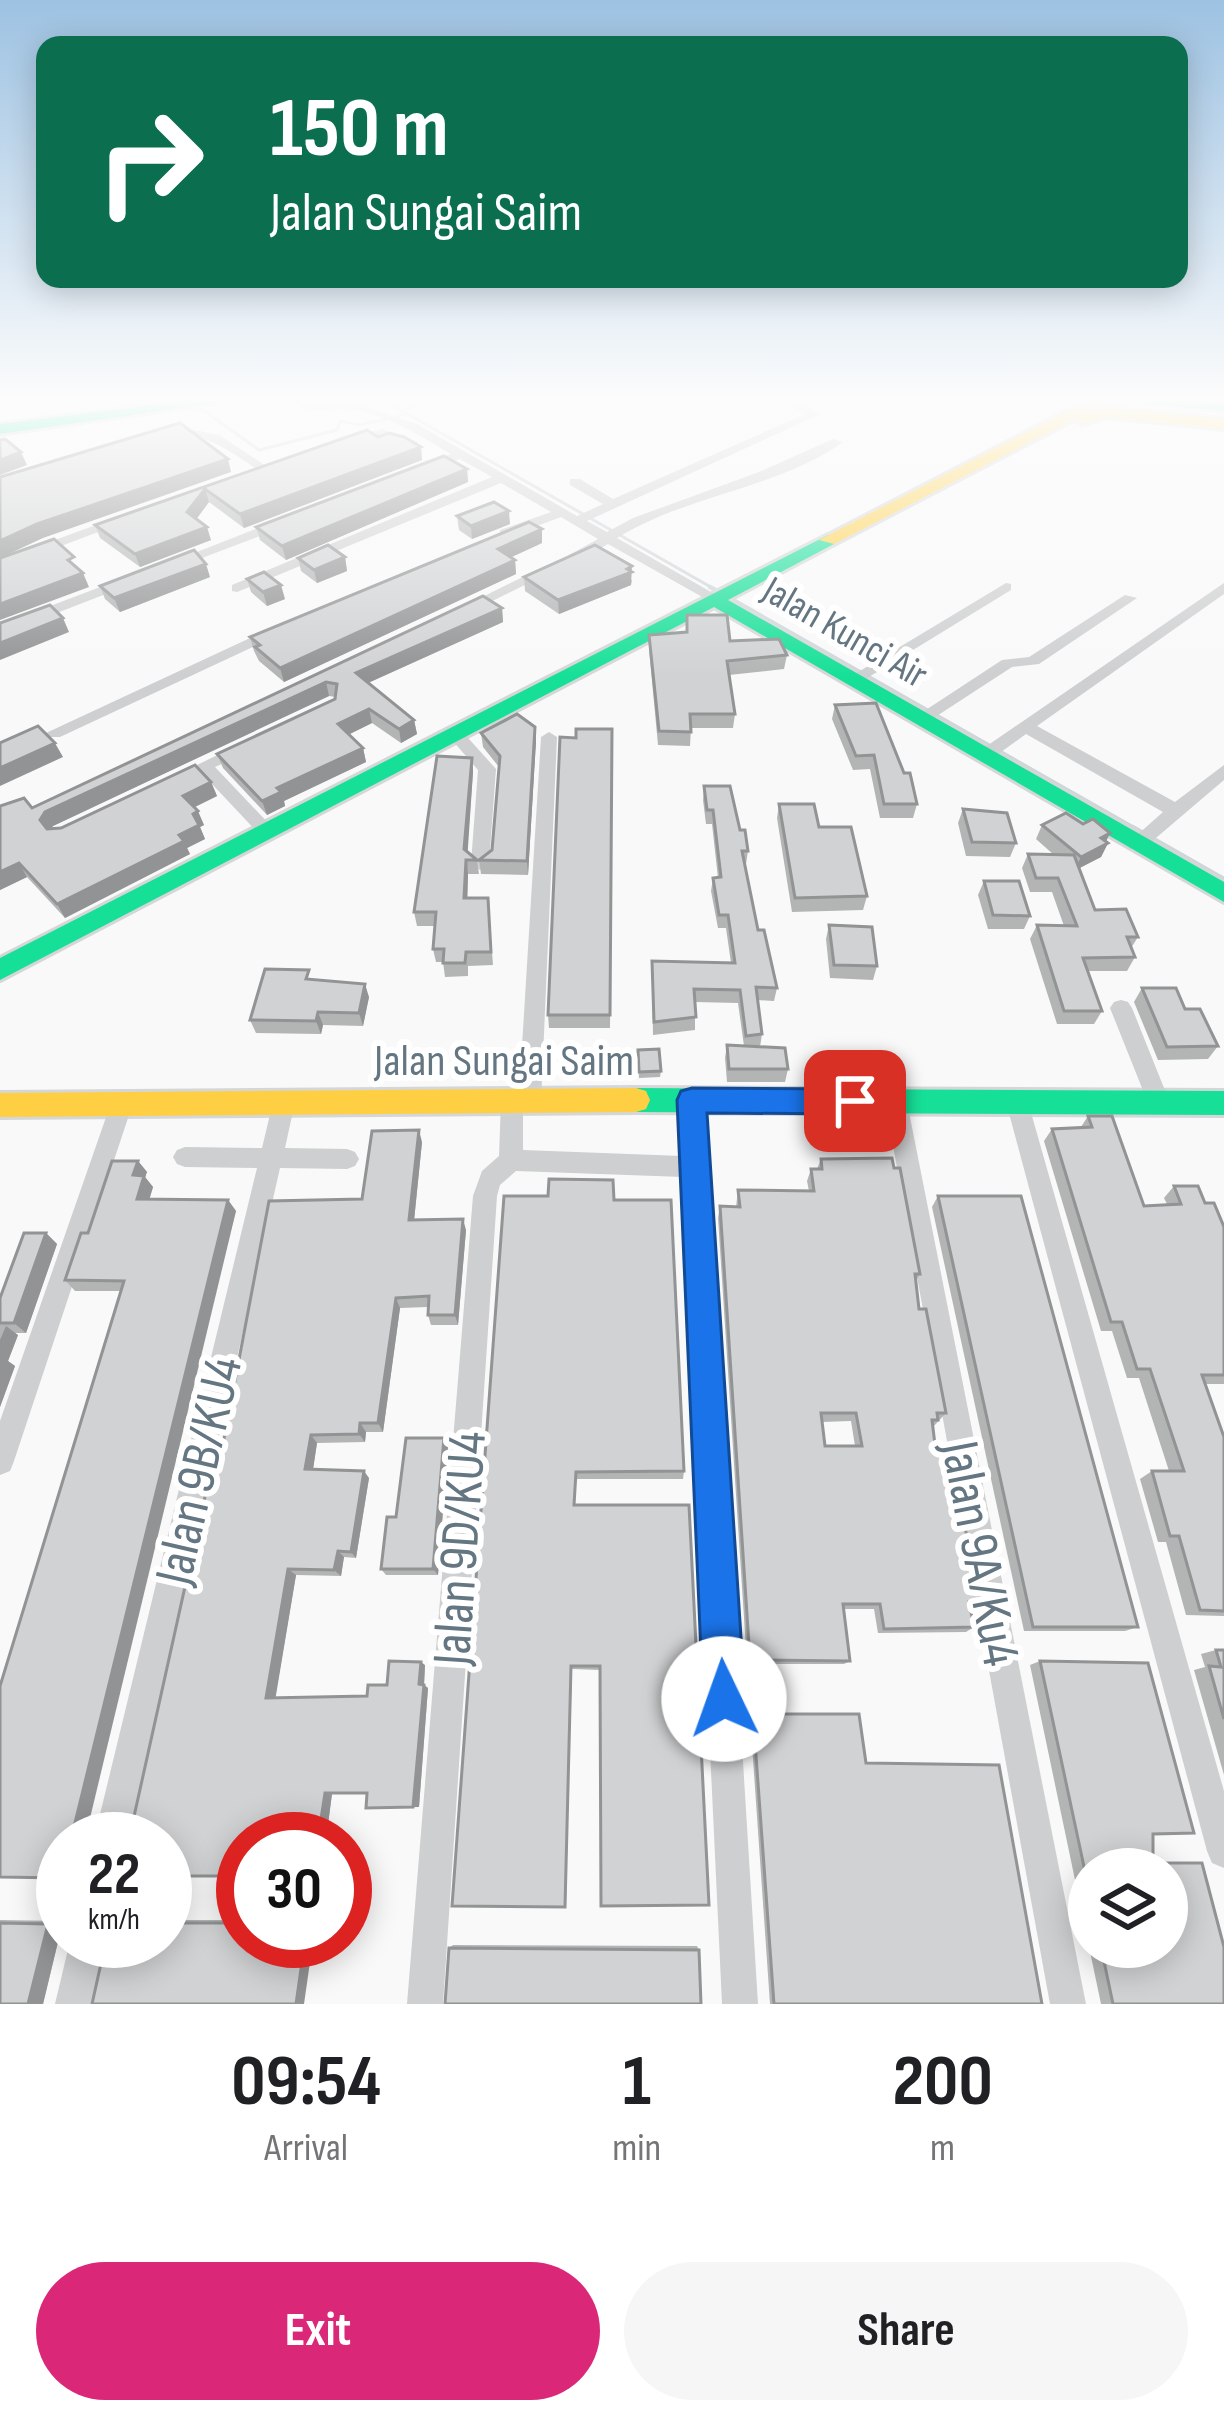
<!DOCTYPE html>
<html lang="en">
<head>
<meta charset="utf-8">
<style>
  :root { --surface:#fff; --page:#f6f6f6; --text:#202124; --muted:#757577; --accent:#db2777 }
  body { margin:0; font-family:"Sofia Sans Condensed",sans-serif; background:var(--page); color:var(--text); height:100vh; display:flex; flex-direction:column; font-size:45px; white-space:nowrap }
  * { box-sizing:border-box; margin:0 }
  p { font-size:39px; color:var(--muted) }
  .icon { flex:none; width:66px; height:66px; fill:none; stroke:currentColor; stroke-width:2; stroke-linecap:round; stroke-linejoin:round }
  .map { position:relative; height:2004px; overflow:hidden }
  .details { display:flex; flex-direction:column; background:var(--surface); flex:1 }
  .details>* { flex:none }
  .top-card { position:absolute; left:36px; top:36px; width:1152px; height:252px; border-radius:24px; box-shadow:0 6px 30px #0003; background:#0b6e4f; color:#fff; overflow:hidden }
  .controls { position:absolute; left:1068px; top:1848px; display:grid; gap:24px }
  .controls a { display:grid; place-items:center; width:120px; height:120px; border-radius:50%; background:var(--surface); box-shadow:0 6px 30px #0003; font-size:60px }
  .speed { position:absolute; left:36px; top:1812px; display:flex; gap:24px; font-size:60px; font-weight:700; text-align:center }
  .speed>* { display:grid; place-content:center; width:156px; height:156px; border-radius:50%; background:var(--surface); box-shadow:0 6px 30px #0003; line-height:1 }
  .speed small { font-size:30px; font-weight:400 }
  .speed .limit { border:18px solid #d22; background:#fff; color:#111 }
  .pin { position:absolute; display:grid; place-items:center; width:102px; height:102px; color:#fff; margin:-51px; border-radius:24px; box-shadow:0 6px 18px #0006 }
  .me { position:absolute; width:132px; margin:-66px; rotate:357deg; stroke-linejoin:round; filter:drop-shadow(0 0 9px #0008) }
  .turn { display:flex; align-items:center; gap:42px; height:252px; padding:0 36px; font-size:54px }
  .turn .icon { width:156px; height:156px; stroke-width:2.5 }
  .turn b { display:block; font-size:84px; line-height:102px }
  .eta { display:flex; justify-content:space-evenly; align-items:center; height:204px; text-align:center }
  .eta b { font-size:72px; font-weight:700; line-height:84px }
  .action { display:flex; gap:24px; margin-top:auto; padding:24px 36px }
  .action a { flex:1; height:138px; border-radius:72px; background:var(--accent); color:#fff; font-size:48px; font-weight:700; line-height:138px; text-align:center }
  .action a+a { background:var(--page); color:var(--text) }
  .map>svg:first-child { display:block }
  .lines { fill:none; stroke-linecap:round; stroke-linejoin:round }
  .stream-far2 { stroke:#ced6d9; stroke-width:3 }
  .stream-far1 { stroke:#ced6d9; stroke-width:4.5 }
  .stream { stroke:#ced6d9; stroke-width:6 }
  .fast-casing { stroke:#d5d6d7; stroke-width:6 }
  .slow-casing { stroke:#d5d6d7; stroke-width:6 }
  .street { fill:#cecfd0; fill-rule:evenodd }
  .fast { fill:#16e098; fill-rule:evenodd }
  .slow { fill:#ffcf43; fill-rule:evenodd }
  .wall { fill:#b3b5b5; fill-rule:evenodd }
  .shaded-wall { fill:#929394 }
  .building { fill:#d0d2d3; stroke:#929394; stroke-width:3; fill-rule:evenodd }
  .route { fill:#1a73e8; stroke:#114b97; stroke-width:3 }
  .labels { text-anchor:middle; stroke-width:12; stroke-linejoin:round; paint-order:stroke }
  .far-street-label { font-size:39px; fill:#657683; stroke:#fff }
  .street-label { font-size:45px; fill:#657683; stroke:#fff }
  .near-street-label { font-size:54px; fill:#657683; stroke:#fff }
</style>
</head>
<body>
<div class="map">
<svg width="1224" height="2004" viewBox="0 0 1224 2004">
  <rect width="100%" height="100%" fill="#f9f9f9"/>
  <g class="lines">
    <g class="stream-far2">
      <path d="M185,397L259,450L337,430L340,421L360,425L406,414"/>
      <path d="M378,397L716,590"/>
      <path d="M1062,406L1073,401"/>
      <path d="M401,411L440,397"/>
    </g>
    <path class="stream-far1" d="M710,587L1139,831"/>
    <path class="stream" d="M1133,828L1224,880"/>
    <g class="fast-casing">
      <g id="fast">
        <path d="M217,397H257L0,434V424Z"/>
        <path d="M1111,397L1224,403V411L1118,401Z"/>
        <path d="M828,535L834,536V544L728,600L1224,882V902L714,607L0,980V958Z"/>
        <path d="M636,1088L1224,1091V1115L636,1112L626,1109L622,1100L626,1091Z"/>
      </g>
    </g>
    <g class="slow-casing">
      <g id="slow">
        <path d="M1094,397H1112L1085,413L1106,407L1224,419V429L1107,417L1082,424L1075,419L834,544L819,540Z"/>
        <path d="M636,1088L646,1091L650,1100L646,1109L636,1112L0,1117V1093Z"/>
      </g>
    </g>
    <g class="street">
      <path d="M281,397H296L313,405L355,403L417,424L577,516L603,504L570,485V479H580L613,499L805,414L775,397H789L820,414L587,521L607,532L633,518L759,472L833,439L843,442C777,489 686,495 617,538L718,596L720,599L713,603L608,544L579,561H569V555L598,539L561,517L510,536H500V530L551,512L501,483L237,592L232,591V585L492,477L460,459L418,472V466L451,454C422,437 388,415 354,410C322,405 312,419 281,397Z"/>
      <path d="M174,426L219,435L271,469L261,472C227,449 200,428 158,436L152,432Z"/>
      <path d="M382,429L418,442L412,446L382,437L344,445L338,441Z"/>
      <path d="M118,517L130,520L0,569V560Z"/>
      <path d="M281,519L286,520V526L181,566L169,563Z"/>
      <path d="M541,568L553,571L470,612L458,609Z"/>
      <path d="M124,578L131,582L129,585L0,635V625Z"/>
      <path d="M1006,583L1011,584V590L859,683H847L845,680Z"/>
      <path d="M1224,583V594L1037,726L1175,802L1224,765V780L1143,849H1129L1127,844L1163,812L1026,734L990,760H978V752Z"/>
      <path d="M1125,595L1137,598L1039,664L1012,667L926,723L920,724L912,719L1002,660L1029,657Z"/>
      <path d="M278,625L286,630L283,633L60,737H48L46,733Z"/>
      <path d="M454,728L460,729L496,769L489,863L480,870L471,863L478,770L446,733Z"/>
      <path d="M549,732L557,737L541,1102L538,1109H523V1150L682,1156L680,1100L683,1093L691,1090L699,1093L702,1100L758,2004H722L683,1177L516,1171L500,1185L497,1196L443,2004H407L473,1196L482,1171L499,1156L501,1102L504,1095L512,1092L519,1095L541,737Z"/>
      <path d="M242,743L248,744V752L215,767L272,827L275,831L272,835H260L195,766Z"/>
      <path d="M1121,1000L1128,1002L1132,1008L1170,1103L1167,1110L1159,1113L1151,1110L1148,1103L1110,1008L1114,1002Z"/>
      <path d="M284,1092L292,1095L295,1102L285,1148L347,1149L355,1152L359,1159L355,1166L347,1169L280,1168L128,1839H94L257,1168L185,1167L177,1164L173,1157L177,1150L185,1147L262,1148L273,1102L276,1095Z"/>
      <path d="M896,1092L904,1095L907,1102L1086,2004H1050L885,1102L888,1095Z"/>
      <path d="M1017,1092L1025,1095L1028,1102L1224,1791V1868L1212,1863L1207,1851L1006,1102L1009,1095Z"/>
      <path d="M122,1093L130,1096L133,1103L14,1461L10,1471L0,1475V1421L111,1103L114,1096Z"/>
      <path d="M70,1941H106L91,2004H55Z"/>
    </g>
    <use href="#fast" class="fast"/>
    <use href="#slow" class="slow"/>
  </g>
  <g class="wall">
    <path d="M367,430L378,437L421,447L422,460L244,528L209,502L196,519L211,540L140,567L100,538L95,525Z"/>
    <path d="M467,469L468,482L286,560L260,540L256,527Z"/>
    <path d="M457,516L510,524L472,539L459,530Z"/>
    <path d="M542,543L511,557L515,560L516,574L284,682L259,661L254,651L250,637Z"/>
    <path d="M345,557L347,571L317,583L301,571L298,558Z"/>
    <path d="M210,577L120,612L105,599L100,586Z"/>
    <path d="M524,577L632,580L631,585L559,614L525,591Z"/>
    <path d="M247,579L285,599L267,606L251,592Z"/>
    <path d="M502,608L503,622L368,683L414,720L417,734L401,743L372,723L349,734L363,748L366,762L284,801L285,806L267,815L223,768L217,754L335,699L336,697L329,696L53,826L51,828H61L211,782L217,796L194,807L204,825L200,827L205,839L187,848L190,854L65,918L27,877L0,890V806L32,808Z"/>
    <path d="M686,632L787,655L784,669L729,675L735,714L733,728H691L690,746L658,745L649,649V635Z"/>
    <path d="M835,705L917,804L913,818H880L870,769L853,770L832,719Z"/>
    <path d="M535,727L536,741L528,875L481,874L479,860L492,850L499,767L483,747L481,733Z"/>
    <path d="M612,729L610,1028H549L548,1015L576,738Z"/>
    <path d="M472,758L473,772L467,851L477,860L479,874H468L467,898H488L493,965L468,966V976L445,977L443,962H436L433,949L435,926H417L414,912Z"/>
    <path d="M704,786L740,830L748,851L746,864H744L758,930L777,988L774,1001L758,1000L762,1034L760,1047L788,1069L785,1082H727L725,1058L727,1045L744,1046L738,1003L695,1002V1030L653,1035L652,961L731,963L726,928H718L711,891L713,878H718L712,824H706L703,800Z"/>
    <path d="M779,804L819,827L867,896L863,910L792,912L777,818Z"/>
    <path d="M963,809L1016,843L1010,857L966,856L958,823Z"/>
    <path d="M1083,824L1110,833L1106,842L1108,843L1101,857L1079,868L1095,910L1138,937L1131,948L1135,957L1127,971H1088L1102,1011L1094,1024H1057L1030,939L1037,925L1064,926L1052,892H1030L1022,868L1028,854L1054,855L1036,839L1042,825Z"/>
    <path d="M984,881L1030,916L1024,929H988L978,895Z"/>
    <path d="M829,925L877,966L873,980L830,978L826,939Z"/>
    <path d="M313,980L369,997L363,1026L323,1025L321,1034L256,1033L250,1020Z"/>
    <path d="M1142,988L1185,1009L1218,1046L1208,1059L1158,1060L1134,1002Z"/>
    <path d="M638,1050L661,1071L660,1077L639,1078Z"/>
    <path d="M1088,1116L1144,1206L1167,1204L1164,1198L1174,1186L1205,1203L1224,1227V1384H1205L1224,1437V1616L1186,1615L1166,1542H1158L1140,1479L1152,1471H1169L1139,1378H1127L1112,1331H1101L1044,1141L1052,1129L1081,1127Z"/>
    <path d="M422,1142L414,1220L466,1230L458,1325H431L428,1315V1307L400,1308L383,1432H366L365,1442L317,1443L313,1469L369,1478L356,1558L344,1557L341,1576L296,1575L275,1698L367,1696L425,1665L424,1685L428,1688L419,1807L366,1808L367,1794H332L326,1839H243L219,1465L362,1199Z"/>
    <path d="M821,1159L920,1274L916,1281L919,1309L946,1413L933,1427L936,1453L981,1602L970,1607L974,1627L966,1632L878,1633L874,1609H844L850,1661L844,1664H747L718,1218L720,1206L736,1207L738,1190L809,1191L807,1181L811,1169H817ZM851,1421L855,1446H825L822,1422Z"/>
    <path d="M138,1161L147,1172L145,1177L153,1187L149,1199L228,1200L236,1211L63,1839V1878L0,1877L121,1291H75L65,1280L88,1233Z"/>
    <path d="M548,1196L614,1200L684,1471L683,1479H576L575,1505L600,1670L572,1669L565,1907Z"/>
    <path d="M938,1196L1138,1627L1125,1631H1024L932,1207Z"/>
    <path d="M46,1233L57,1244L26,1333H14L18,1335L8,1361L15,1366L0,1407V1298Z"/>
    <path d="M444,1438L448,1446L438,1575H386L381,1569Z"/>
    <path d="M1216,1650H1224V1775L1194,1670L1205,1667L1201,1654Z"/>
    <path d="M1040,1661L1153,1834V1862L1202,1863L1224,2004H1101L1030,1665ZM1089,1869L1167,1947H1089Z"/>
    <path d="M753,1714L866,1763L1042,2004H770L750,1716Z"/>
    <path d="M0,1920L63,1921L43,2004H0Z"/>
    <rect x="165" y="1920" width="78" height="21"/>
    <path d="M453,1945L697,1946L699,1950L449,1948Z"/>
  </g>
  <g class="shaded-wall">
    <path d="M421,447L422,460L244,528L240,514Z"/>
    <path d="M21,452L27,465L0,475V460Z"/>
    <path d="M228,459L231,472L43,538L0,558V541L37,524Z"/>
    <path d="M467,469L468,482L286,560L282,546Z"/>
    <path d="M205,489L209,502L192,525L187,512Z"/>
    <path d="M509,511L510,524L472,539L471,526Z"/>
    <path d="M207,527L211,540L140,567L135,554Z"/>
    <path d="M542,529V543L499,563L498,549Z"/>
    <path d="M345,557L347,571L317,583L314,570Z"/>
    <path d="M515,560L516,574L284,682L280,668Z"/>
    <path d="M206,564L210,577L120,612L114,598Z"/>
    <path d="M632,566L631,585L559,614L558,600Z"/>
    <path d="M83,573L89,587L0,620V604Z"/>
    <path d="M281,585L285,599L267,606L263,592Z"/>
    <path d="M502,608L503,622L359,687L356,673Z"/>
    <path d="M63,618L69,632L0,660V643Z"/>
    <path d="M326,682L329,696L53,826L47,834L40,820L45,812Z"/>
    <path d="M369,709L372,723L342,738L338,724Z"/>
    <path d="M414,720L417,734L401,743L399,729Z"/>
    <path d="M535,727L536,741L528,875L527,861Z"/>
    <path d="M55,743L63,757L0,786V768Z"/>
    <path d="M363,748L366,762L284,801L285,806L267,815L262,801L277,788Z"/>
    <path d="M472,758L473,772L467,862L468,874L467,912L464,898V849Z"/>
    <path d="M211,782L217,796L189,810L183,796Z"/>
    <path d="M198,811L204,825L200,827L205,839L187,848L190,854L65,918L57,904L179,835L193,814Z"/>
    <path d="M1110,833L1104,845L1108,843L1101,857L1074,871L1081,857L1101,838Z"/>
    <path d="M19,863L27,877L0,890V872Z"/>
    <path d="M365,984L369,997L363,1026L359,1013Z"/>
    <path d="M318,1012L323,1025L321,1034L316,1021Z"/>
    <path d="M419,1130L422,1142L413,1231L409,1220Z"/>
    <path d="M138,1161L147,1172L145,1177L153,1187L146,1211L137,1199L133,1175Z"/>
    <path d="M228,1200L236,1211L85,1839H71Z"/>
    <path d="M463,1219L466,1230L458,1325L455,1315Z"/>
    <path d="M46,1233L57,1244L26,1333L14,1323Z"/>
    <path d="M396,1298L400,1308L383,1432L378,1423Z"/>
    <path d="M6,1326L18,1335L8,1361L15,1366L0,1407V1340Z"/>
    <path d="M360,1423L366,1432L365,1442L359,1434Z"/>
    <path d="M311,1435L317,1443L312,1476L305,1469Z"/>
    <path d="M444,1438L448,1446L438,1575L433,1569Z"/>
    <path d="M364,1471L369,1478L356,1558L351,1552Z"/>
    <path d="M338,1551L344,1557L341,1576L334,1570Z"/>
    <path d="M288,1569L296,1575L275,1701L266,1698Z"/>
    <path d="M421,1662L425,1665L424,1685L428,1688L419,1807H413Z"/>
    <path d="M571,1666L566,1904L565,1907Z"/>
    <path d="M325,1793L332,1794L326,1839H318Z"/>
    <path d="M63,1921L43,2004H28L48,1924Z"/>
    <path d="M305,1941H313L304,2004H296Z"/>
  </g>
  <g class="building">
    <path d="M180,423L228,459L37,524L0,541V477Z"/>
    <path d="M367,430L378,437L389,433L404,437L421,447L240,514L205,489L187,512L207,527L135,554L95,525Z"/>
    <path d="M5,439L21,452L0,460V440Z"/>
    <path d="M444,456L467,469L282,546L256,527Z"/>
    <path d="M494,502L509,511L471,526L457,516Z"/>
    <path d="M529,522L542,529L498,549L515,560L280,668L255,647L260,645L250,637Z"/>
    <path d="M54,539L74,557L68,560L83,573L0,604V558Z"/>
    <path d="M328,545L345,557L314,570L298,558Z"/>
    <path d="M595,545L632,566L627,569L632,572L558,600L524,577Z"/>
    <path d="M194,550L206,564L114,598L100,586Z"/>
    <path d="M264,572L281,585L263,592L247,579Z"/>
    <path d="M483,596L502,608L356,673L414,720L399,729L369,709L338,724L363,748L277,788L281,792L262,801L217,754L335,699L337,684L326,682L45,812L40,820L47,829L61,828L195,765L211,782L183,796L198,811L193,814L199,825L179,835L184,841L57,904L19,863L0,872V806L24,798L32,808Z"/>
    <path d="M50,605L63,618L0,643V623Z"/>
    <path d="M687,615H727L730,641L779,639L787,655L727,661L735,714H690L691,732L659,731L649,635L687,632Z"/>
    <path d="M876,703L904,773H910L917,804H884L874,755L856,756L835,705Z"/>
    <path d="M517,714L535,727L527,861L479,860L492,850L500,756L481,733Z"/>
    <path d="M38,726L55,743L0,768V743Z"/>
    <path d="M576,729H612L610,1015H548L560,737L576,738Z"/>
    <path d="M437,756L472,758L464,849L477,860H466L464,898H488L491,952H466L465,963H443L444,949H433L436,912H414Z"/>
    <path d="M704,786H730L740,830H745L748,851H742L758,930H764L777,988L756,987L762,1034L746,1036L740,990L694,989L696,1017L654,1022L652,961L735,963L728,915H719L713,878L721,877L713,810H707Z"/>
    <path d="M779,804H814L819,827H851L867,896L795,898Z"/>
    <path d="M963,809L1007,813L1016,843L972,842Z"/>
    <path d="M1066,813L1083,824L1093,819L1110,833L1101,838L1108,843L1081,857L1042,825Z"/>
    <path d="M1028,854L1074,855L1095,910L1126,909L1138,937H1127L1135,957L1083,958L1102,1011H1064L1037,925L1077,926L1058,878H1036Z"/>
    <path d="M984,881H1019L1030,916L993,915Z"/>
    <path d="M829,925L872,927L877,966L834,965Z"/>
    <path d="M265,969L309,970L306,979L365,984L359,1013L318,1012L316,1021L250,1020Z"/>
    <path d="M1142,988H1176L1185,1009H1200L1218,1046L1167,1047Z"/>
    <path d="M727,1045L785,1048L788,1069H729Z"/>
    <path d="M659,1049L661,1071L639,1072L638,1050Z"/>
    <path d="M1088,1116H1112L1144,1206L1181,1204L1174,1186H1198L1205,1203H1214L1224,1227V1375H1202L1224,1437V1611L1200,1610L1179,1536H1170L1152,1471H1184L1150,1369H1137L1122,1322H1111L1052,1129L1092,1127Z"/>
    <path d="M419,1130L409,1220L463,1219L455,1315H428L429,1296L396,1298L378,1423H360L359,1434L311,1435L305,1469L364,1471L351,1552L338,1551L334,1570L288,1569L266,1698L367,1696L368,1685H387L389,1661L421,1662L419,1684L424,1685L413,1807L366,1808L367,1793H325L318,1839H243V1876H165V1839H129L212,1465H219L269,1201L362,1199L372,1131Z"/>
    <path d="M892,1158L894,1168H900L920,1274H915L919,1309H926L946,1413H937L938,1420H932L936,1453H949L981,1602H969L974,1627L884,1629L880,1604H843L850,1661L750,1660L720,1206L740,1207L738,1190L814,1191L811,1169H822L821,1159ZM821,1413H856L862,1446H825Z"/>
    <path d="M112,1161H138L133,1175L144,1176L137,1199L228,1200L71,1839H63L61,1878L0,1877V1686L124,1281L65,1280L81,1233H88Z"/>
    <path d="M549,1179L613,1180L614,1200H671L684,1471L576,1472L574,1505H689L709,1905L601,1906L600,1666H571L565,1907L452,1906L504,1196H548Z"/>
    <path d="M938,1196H1021L1138,1627H1033Z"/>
    <path d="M24,1233H46L14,1323H0V1298Z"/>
    <path d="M406,1438H444L433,1569H381L387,1517H396Z"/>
    <path d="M1216,1650H1224V1719L1209,1666L1221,1667Z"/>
    <path d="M1040,1661L1148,1663L1194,1833L1153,1834V1863H1202L1224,1947V2004H1113L1101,1947H1167V1869H1089V1890Z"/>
    <path d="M753,1714H859L866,1763L999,1765L1042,2004H774Z"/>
    <path d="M0,1923L48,1924L28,2004H0Z"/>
    <path d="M165,1923H243V1941H305L296,2004H92L106,1941H165Z"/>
    <path d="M449,1948L699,1950L701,2004H445Z"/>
  </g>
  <linearGradient id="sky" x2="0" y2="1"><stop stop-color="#9dc2e2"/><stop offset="0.59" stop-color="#fcfcfc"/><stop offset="1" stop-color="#fcfcfc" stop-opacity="0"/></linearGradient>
  <rect width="1224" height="677" fill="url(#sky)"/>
  <path class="route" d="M692,1088L855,1089L865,1093L870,1101L865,1110L855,1114L707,1113L745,1699L739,1714L724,1720L709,1714L703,1699L677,1100L681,1091Z"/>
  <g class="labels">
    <g class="far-street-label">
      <text transform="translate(846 631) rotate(30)" y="14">Jalan Kunci Air</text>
    </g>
    <g class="street-label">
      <text x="504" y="1075">Jalan Sungai Saim</text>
    </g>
    <g class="near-street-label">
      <text transform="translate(197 1470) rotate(-77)" y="19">Jalan 9B/KU4</text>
      <text transform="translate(458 1548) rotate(-86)" y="19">Jalan 9D/KU4</text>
      <text transform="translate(982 1553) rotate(79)" y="19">Jalan 9A/Ku4</text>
    </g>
  </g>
</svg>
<div class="controls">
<a><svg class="icon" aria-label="layers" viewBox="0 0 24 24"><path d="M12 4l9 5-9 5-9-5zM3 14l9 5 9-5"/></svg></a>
</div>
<div class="speed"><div>22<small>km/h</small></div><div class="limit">30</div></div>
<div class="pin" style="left:855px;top:1101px;background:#d93025"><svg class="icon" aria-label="arrive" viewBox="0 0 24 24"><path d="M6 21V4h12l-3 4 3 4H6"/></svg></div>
<svg class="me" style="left:724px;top:1699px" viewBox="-20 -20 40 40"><circle r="19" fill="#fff"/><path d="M0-13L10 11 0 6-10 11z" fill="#1a73e8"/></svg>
<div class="top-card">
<div class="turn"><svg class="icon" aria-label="right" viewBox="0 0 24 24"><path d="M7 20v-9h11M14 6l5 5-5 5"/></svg><div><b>150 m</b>Jalan Sungai Saim</div></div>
</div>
</div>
<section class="details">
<div class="eta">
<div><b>09:54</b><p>Arrival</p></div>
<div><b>1</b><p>min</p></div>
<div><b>200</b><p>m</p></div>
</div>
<div class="action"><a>Exit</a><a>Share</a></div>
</section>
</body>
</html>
